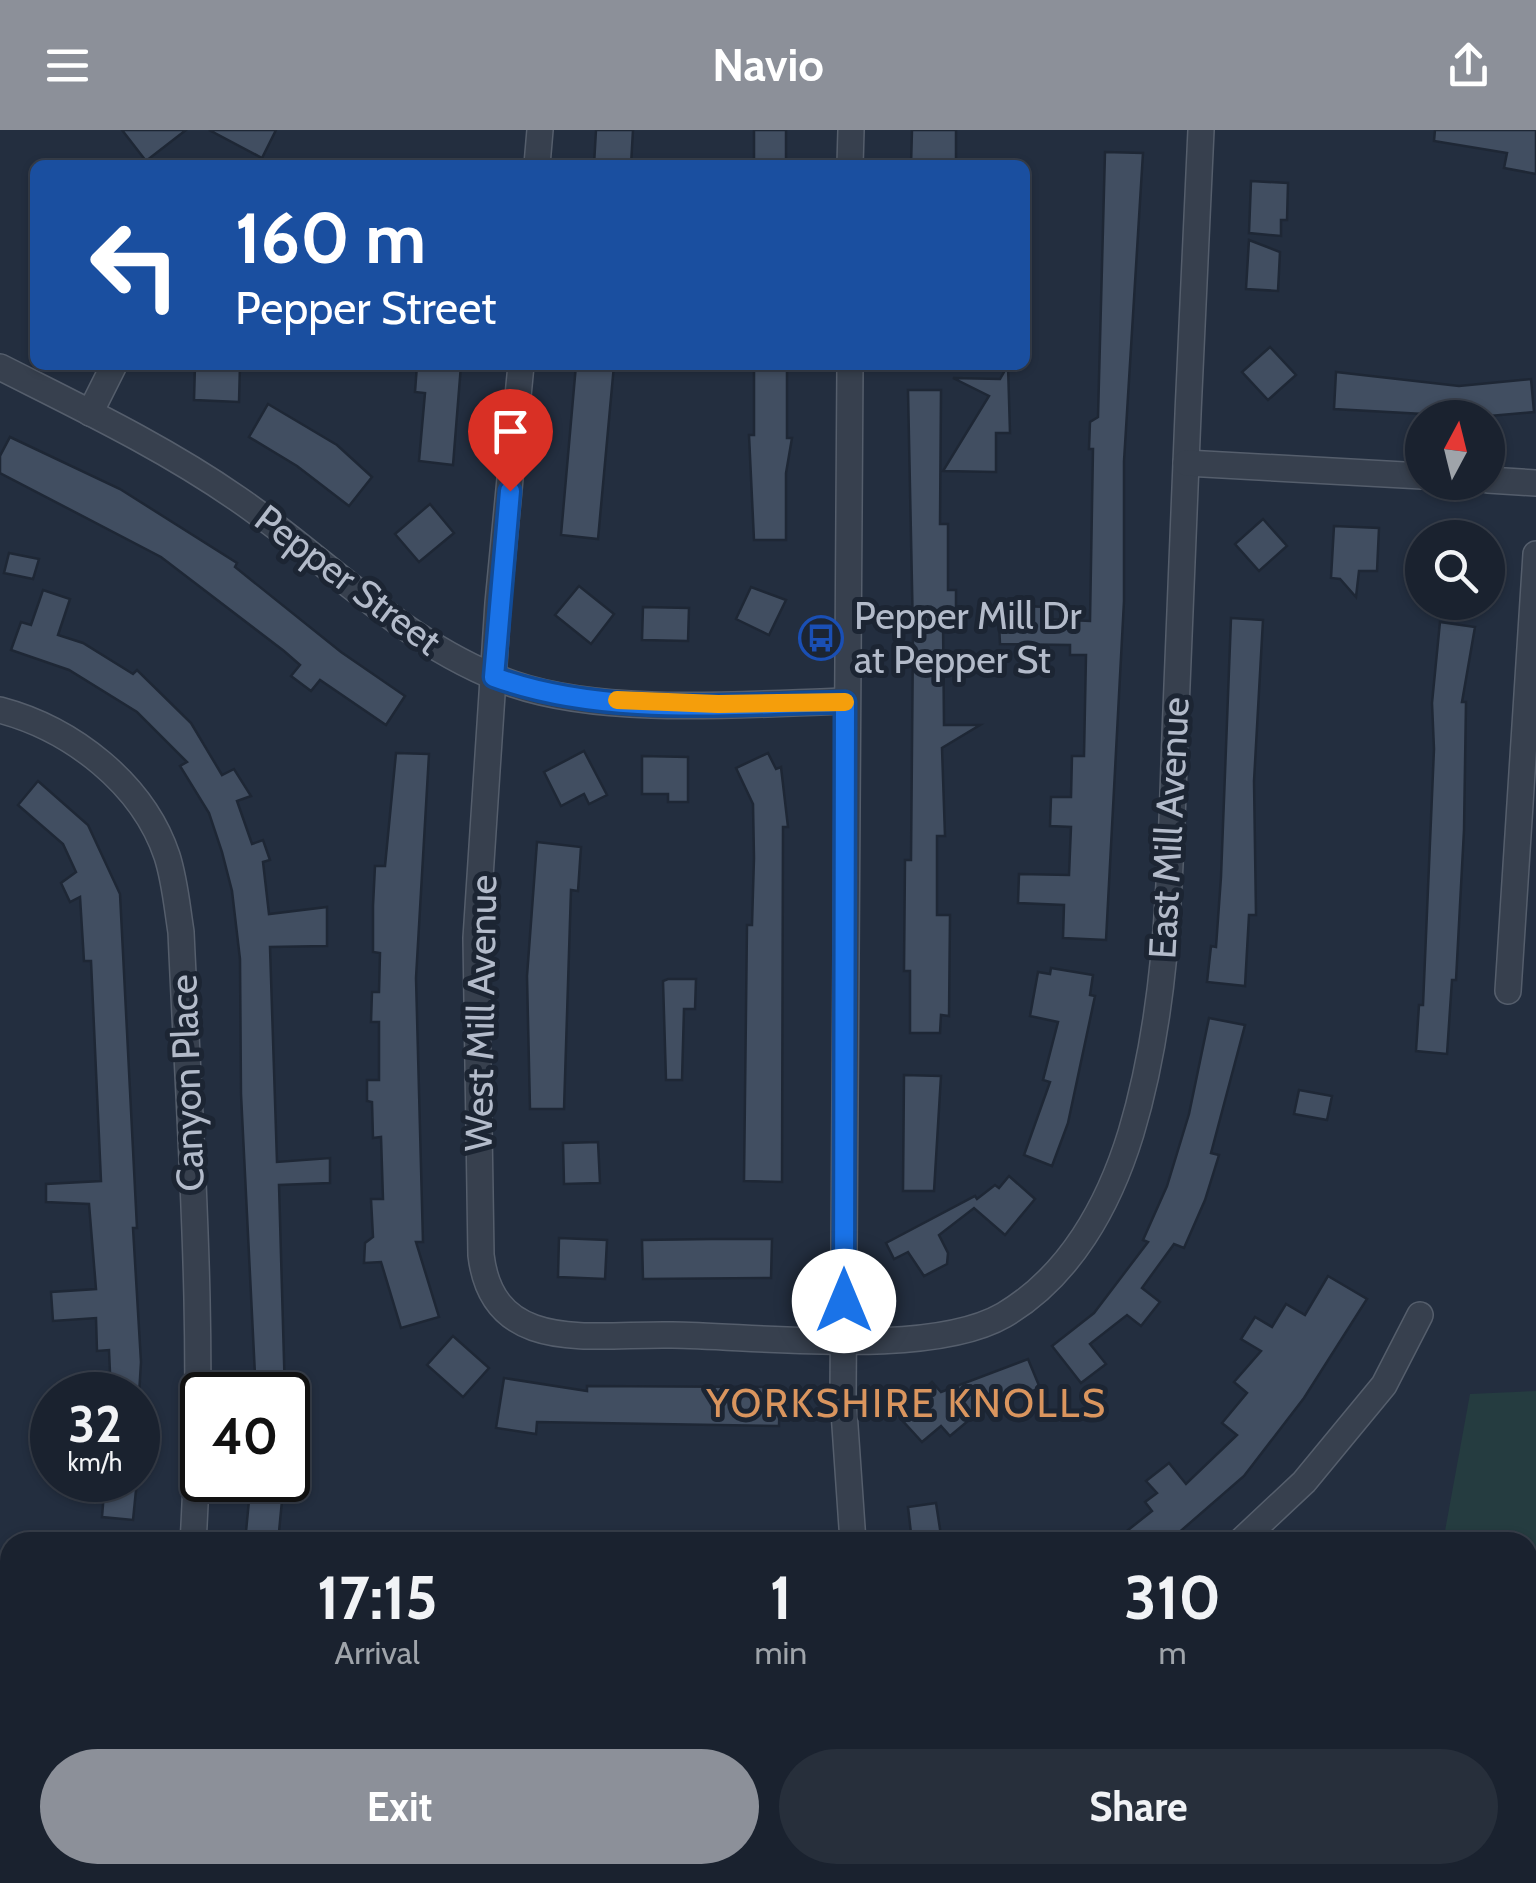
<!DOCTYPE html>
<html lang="en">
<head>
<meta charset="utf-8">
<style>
  :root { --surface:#1a222f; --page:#272f3b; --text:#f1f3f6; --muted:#9fa4aa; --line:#383f4b; --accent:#8c9099 }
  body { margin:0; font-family:Cabin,sans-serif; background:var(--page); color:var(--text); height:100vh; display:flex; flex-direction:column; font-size:38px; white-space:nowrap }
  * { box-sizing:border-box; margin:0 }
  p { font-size:32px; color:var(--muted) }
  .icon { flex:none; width:55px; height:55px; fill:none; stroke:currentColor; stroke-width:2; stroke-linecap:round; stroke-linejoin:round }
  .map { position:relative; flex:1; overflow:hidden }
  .sheet { position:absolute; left:0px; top:1402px; width:1538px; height:352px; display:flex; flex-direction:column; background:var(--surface); border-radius:30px 30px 0 0; box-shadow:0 2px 8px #0004,0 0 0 2px var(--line) }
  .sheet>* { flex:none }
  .hud { position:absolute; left:30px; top:30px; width:1000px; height:210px; border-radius:15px; box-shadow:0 2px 8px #0004,0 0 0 2px var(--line); background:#1a4fa0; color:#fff; overflow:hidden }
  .needle { width:65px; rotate:7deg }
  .buttons { position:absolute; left:1405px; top:270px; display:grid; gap:20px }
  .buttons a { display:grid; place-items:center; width:100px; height:100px; border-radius:50%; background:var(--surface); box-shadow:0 2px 8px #0004,0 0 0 2px var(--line); font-size:50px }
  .speed { position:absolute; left:30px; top:1242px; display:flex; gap:20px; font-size:50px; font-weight:700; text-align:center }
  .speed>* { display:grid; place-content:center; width:130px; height:130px; border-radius:50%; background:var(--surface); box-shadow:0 2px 8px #0004,0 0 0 2px var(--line); line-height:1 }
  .speed small { font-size:25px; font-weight:400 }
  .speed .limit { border:5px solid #111; border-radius:15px; background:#fff; color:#111 }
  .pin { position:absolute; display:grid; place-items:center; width:85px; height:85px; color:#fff; margin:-102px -42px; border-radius:50% 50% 50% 0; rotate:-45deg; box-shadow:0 0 10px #0007 }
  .pin .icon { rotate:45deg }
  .me { position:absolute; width:110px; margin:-55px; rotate:0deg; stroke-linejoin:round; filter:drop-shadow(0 0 8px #0008) }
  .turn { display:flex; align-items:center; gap:35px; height:210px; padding:0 40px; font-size:45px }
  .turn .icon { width:130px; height:130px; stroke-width:2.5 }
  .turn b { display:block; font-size:70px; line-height:85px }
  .eta { display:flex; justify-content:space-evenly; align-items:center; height:170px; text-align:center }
  .eta b { font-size:60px; font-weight:700; line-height:70px }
  .cta { display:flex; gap:20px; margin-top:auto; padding:20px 40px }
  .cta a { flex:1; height:115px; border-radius:60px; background:var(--accent); color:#fff; font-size:40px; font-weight:700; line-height:115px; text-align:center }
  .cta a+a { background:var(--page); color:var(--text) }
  header { display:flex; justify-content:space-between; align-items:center; height:130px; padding:0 40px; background:var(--accent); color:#fff; font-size:45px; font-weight:700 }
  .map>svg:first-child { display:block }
  .green { fill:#253c40 }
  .building { fill:#414e61; stroke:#1e2735; stroke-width:2.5 }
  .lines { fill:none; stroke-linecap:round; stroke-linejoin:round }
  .minor-casing { stroke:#555e6c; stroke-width:28 }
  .minor { stroke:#37404e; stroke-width:25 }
  .route-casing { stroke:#114b97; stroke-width:25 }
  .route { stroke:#1a73e8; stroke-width:18 }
  .slow { stroke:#f59e0b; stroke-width:18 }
  .labels { text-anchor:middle; stroke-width:10; stroke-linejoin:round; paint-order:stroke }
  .street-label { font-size:38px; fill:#b3bbca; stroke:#1c2533 }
  .poi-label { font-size:38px; fill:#b3bbca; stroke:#1c2533; text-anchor:start }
  .neighbourhood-label { font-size:40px; letter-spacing:2.5px; fill:#da955e; stroke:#1c2533 }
</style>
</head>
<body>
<header><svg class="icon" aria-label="menu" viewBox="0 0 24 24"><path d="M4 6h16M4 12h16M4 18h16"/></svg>Navio<svg class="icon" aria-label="share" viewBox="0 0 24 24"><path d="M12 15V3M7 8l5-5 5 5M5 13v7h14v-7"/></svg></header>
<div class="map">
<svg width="1536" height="1753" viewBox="0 0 1536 1753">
  <rect width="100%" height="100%" fill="#232e3f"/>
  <path class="green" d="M1536,1261V1720L1528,1714V1412H1443L1470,1264Z"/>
  <g class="building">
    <path d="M122,0H186L146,31Z"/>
    <path d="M209,0H276L262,28Z"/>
    <path d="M596,0H633L631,35H594Z"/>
    <rect x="754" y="0" width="32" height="35"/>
    <path d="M912,0H956V35H911Z"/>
    <path d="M1435,0H1536V44L1504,38L1507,23L1434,11Z"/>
    <path d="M1105,22L1143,23L1124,331V471L1106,810L1063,808L1064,775L1018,773L1019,744L1069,745L1071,697L1050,696L1051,667H1071L1072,626H1084L1086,525H1070V515L1000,514L999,493H1021V476L1048,477V489L1090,491L1093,319H1089L1090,292L1098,287Z"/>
    <path d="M1251,51L1288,53L1287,90H1281V106L1249,103Z"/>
    <path d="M1249,110L1280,122L1278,161L1246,159Z"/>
    <path d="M1270,217L1296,245L1268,270L1242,242Z"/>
    <path d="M195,235H240L239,272L194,270Z"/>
    <path d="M417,235H461L453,335L419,331L425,263L415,262Z"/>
    <path d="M576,235H614L598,409L561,405Z"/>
    <path d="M1008,235L1010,303H996V342L943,341L989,266L953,248L1000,249Z"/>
    <path d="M754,238H787V308H792L786,343V410H754L749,305H754Z"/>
    <path d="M1336,242L1459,256L1531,249L1534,282L1478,287L1334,279Z"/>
    <path d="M908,260H941L940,394H948V460H956V491H943L944,595H980L942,618L945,706H937V785H950L949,886L941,885L940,903H910V841H904L905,730H911L913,504Z"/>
    <path d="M268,274L337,315L372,347L349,376L297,336L249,307Z"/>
    <path d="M10,307L120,359L237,433L235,437L341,522L405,566L386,595L320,550L311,561L291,546L300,535L284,521L161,427L0,343V326Z"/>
    <path d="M430,374L454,403L419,432L395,404Z"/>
    <path d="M1263,389L1287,416L1259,441L1235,414Z"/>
    <path d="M1334,396L1379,398L1377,441H1359L1356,467L1340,449L1331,448Z"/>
    <path d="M9,423L39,429L33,449L4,443Z"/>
    <path d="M579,456L614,484L591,514L555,485Z"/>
    <path d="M751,457L786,470L769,505L736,489Z"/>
    <path d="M43,460L70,469L58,505L83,513L133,544L137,540L191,593L222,645L234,639L251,666L237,671L252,714L263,710L270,730L263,732L269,784L327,777V816L270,817L277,1032L330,1028V1053L279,1055L285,1265H256L241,964L240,829L232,761L222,722L209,683L180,636L187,632L137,582L69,540L11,520L21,492L31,495Z"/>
    <path d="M643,477L689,478L688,511L642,510Z"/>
    <path d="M1231,488L1263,490L1254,651L1256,785H1249L1245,856L1207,852L1211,816L1216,817L1221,747Z"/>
    <path d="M1440,492L1475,497L1462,572H1466L1464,700L1456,850H1452L1447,924L1416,921L1419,875H1423L1434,619L1432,573Z"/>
    <path d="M584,621L607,665L589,674L584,664L561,676L544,642Z"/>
    <path d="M396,623L429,624L416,848L423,1112H416L439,1187L401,1198L381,1132L364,1133L365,1113L373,1107L371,1069H383L381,1007L373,1008L372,972L367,971V950H379V892H371L372,862H379L380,823L373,822V776L375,736H385Z"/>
    <path d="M768,623L776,639L781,637L788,697H783L782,1052L744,1051L747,795H752L754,728L753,674L736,638Z"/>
    <path d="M642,626L688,627V672H668V664H642Z"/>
    <path d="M38,651L88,695L120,764L137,1098H133L141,1232L139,1265H111L109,1220L97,1221L96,1188L53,1191L51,1162L96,1159L89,1074L46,1072V1054L101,1051L91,831H84L80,767L70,772L61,753L76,742L63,714L18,675Z"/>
    <path d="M537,712L581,717L578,761L571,760L564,979H530L527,846Z"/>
    <path d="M1051,838L1093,845L1090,865L1095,866L1068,993L1052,1036L1024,1025L1050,952L1043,950L1058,892L1030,886L1038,842L1050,844Z"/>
    <path d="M668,849H696L695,879H684L682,950H666L663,851Z"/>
    <path d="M1209,888L1245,895L1211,1023L1219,1025L1205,1070L1184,1118L1174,1114L1142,1158L1160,1172L1141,1196L1127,1185L1090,1214L1106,1234L1081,1253L1052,1216L1094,1183L1148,1112L1143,1110L1167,1056L1189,984Z"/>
    <path d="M904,945L941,946L934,1061H903Z"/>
    <path d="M1299,960L1332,966L1327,990L1294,984Z"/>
    <path d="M598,1012L600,1053L564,1054L563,1013Z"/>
    <path d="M1009,1046L1035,1069L1005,1105L974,1078L939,1105L948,1123L947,1134L924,1146L908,1122L894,1129L886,1113L975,1066L977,1069L995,1055L999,1058Z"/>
    <path d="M559,1108L607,1110L605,1149L558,1147Z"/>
    <path d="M712,1109H772L771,1148L643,1149L642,1110Z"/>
    <path d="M1328,1146L1367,1169L1304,1268L1244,1346L1168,1412H1113L1152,1381L1145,1372L1157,1363L1146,1351L1169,1333L1186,1354L1237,1305L1222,1293L1247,1263L1234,1252L1261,1221L1241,1209L1255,1187L1272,1197L1286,1174L1305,1185Z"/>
    <path d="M453,1206L489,1238L463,1267L427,1235Z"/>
    <path d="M1028,1229L1040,1258L975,1285L950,1306L941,1296L922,1312L901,1289L914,1277L909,1272L932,1252L941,1262Z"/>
    <path d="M504,1248L587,1261V1256L780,1257L779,1296L537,1292L536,1304L496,1298Z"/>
    <path d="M105,1350H137L133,1390L102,1387Z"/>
    <path d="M251,1350H284L278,1412H245Z"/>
    <path d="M936,1373L942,1412H912L908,1377Z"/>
  </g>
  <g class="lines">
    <g class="minor-casing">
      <g id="minor">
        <path d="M537,35L540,0"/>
        <path d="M850,35L851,0"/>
        <path d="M521,235L498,473L476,808L481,1125C493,1227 594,1203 672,1205C759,1206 930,1228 1004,1185C1070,1146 1109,1075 1131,1003C1172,867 1170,721 1176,580C1184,387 1191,193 1201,0"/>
        <path d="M850,235L843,1267L853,1412"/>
        <path d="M0,237C81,278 163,317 238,369C330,432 406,517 513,554C606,586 747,574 845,571"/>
        <path d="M90,283L114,235"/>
        <path d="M1186,333L1422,346"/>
        <path d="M1488,350L1536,353"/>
        <path d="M0,580C72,599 143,654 167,726C175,751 177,777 181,802C190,1005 206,1209 193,1412"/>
        <path d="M1508,861L1536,424"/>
        <path d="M1240,1412L1304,1352L1384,1255L1420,1185"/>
        <path d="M0,1506L10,1511"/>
        <path d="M991,1745L996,1753"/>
      </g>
    </g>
    <use href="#minor" class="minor"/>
  </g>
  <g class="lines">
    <g class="route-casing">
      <path id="route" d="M510,361L494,547C603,587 732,574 845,572L844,1171"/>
    </g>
    <use href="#route" class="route"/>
    <path class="slow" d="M617,570L718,574L845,572"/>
  </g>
  <defs>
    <g id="bus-ring" transform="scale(2.25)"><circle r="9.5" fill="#1c2533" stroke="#1a4fb4" stroke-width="1.5"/><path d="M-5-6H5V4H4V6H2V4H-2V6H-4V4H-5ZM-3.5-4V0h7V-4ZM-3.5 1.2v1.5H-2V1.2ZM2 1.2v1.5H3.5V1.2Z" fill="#1a4fb4"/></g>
  </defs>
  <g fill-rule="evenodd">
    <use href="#bus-ring" x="821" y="508"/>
  </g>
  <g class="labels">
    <g class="street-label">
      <text transform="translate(348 450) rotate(37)" y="13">Pepper Street</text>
      <text transform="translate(1169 698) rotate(-87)" y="13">East Mill Avenue</text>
      <text transform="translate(481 883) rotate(-89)" y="13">West Mill Avenue</text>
      <text transform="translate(187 953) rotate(-92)" y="13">Canyon Place</text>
    </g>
    <g class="poi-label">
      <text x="854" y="499">Pepper Mill Dr<tspan x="854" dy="44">at Pepper St</tspan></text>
    </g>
    <g class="neighbourhood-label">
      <text x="907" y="1287">YORKSHIRE KNOLLS</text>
    </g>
  </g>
</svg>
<div class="buttons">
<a><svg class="needle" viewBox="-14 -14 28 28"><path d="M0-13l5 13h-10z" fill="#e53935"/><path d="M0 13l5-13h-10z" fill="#9fa4aa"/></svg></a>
<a><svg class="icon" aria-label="search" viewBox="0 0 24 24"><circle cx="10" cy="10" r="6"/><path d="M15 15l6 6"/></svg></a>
</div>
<div class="speed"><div>32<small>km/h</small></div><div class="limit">40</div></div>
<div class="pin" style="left:510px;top:361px;background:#d93025"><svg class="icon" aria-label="arrive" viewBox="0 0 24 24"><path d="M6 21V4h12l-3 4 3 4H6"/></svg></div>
<svg class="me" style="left:844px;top:1171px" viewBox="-20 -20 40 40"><circle r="19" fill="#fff"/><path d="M0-13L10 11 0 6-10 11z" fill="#1a73e8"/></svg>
<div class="hud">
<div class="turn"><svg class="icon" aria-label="left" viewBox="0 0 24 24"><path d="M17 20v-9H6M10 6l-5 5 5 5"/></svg><div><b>160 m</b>Pepper Street</div></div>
</div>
<section class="sheet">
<div class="eta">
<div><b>17:15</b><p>Arrival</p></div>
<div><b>1</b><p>min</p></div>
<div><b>310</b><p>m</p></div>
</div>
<div class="cta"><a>Exit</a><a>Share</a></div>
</section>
</div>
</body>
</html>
